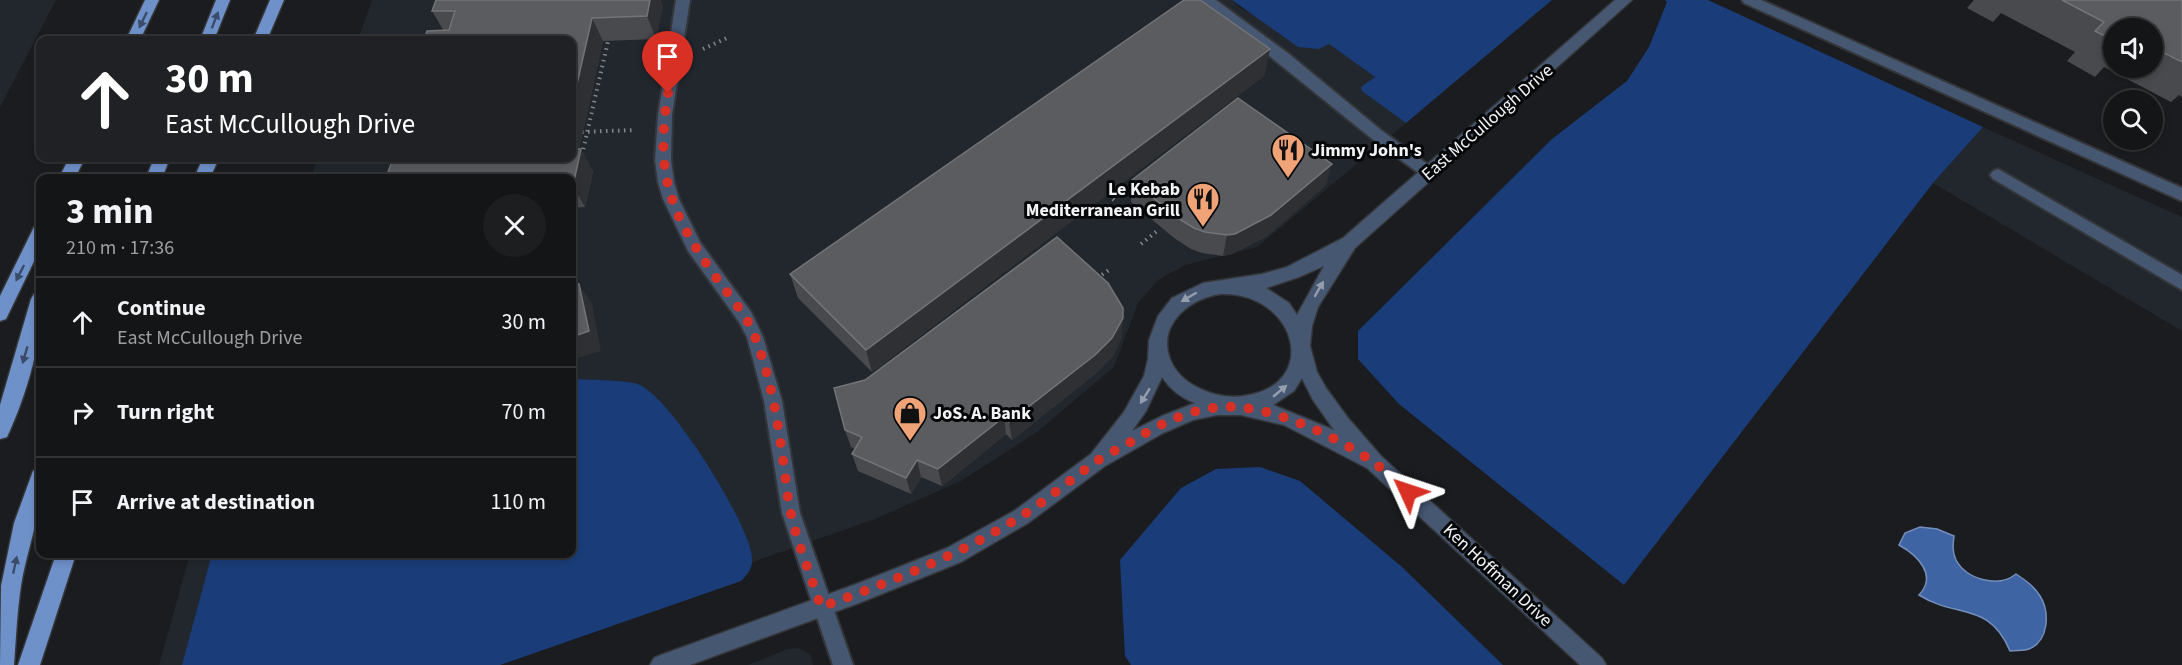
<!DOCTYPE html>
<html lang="en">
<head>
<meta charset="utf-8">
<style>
  :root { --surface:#141517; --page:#1d1e20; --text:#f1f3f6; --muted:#9d9fa1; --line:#333436 }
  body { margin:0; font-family:"Source Sans 3",sans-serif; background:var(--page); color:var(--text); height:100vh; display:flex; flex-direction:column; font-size:22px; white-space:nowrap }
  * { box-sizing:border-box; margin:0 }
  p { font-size:20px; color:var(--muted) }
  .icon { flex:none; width:33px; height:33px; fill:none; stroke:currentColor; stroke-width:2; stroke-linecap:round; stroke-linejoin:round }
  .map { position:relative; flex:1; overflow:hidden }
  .drawer { position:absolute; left:36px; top:174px; width:540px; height:384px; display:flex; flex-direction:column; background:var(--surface); border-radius:12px; box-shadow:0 3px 9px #0003,0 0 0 2px var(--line) }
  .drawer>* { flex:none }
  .banner { position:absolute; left:36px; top:36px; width:540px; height:126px; border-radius:12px; box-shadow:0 3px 9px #0003,0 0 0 2px var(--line); background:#202124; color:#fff; overflow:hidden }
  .fabs { position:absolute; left:2103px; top:18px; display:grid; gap:12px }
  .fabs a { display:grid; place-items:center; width:60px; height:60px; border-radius:50%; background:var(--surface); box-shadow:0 3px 9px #0003,0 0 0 2px var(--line); font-size:30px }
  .pin { position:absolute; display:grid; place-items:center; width:51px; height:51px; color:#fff; margin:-62px -26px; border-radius:50% 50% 50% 0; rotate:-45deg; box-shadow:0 0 6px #0007 }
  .pin .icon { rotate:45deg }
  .me { position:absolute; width:66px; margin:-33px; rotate:312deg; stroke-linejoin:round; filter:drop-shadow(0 0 4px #0008) }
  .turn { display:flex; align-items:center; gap:21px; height:126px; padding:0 30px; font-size:27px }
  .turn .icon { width:78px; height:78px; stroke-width:2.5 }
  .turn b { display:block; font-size:42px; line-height:51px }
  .round { display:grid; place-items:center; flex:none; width:63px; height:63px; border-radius:32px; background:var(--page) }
  .overview { display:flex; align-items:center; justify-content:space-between; height:102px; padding:0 30px }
  h1 { font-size:36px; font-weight:700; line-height:45px }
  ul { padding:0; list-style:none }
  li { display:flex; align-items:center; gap:18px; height:90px; padding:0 30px; border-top:2px solid var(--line) }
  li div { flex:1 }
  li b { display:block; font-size:22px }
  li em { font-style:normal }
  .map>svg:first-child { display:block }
  .built { fill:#22272e }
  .forest { fill:#1a3d79 }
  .water { fill:#3f64a3; stroke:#758fbc; stroke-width:1.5 }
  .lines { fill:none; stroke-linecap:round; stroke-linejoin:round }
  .lane-casing { stroke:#353639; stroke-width:4 }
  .street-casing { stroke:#353639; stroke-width:3 }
  .primary-casing { stroke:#353639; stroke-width:3 }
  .path { stroke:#858689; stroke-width:4; stroke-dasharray:1.5 4.5; stroke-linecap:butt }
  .lane { fill:#465772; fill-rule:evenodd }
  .street { fill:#465772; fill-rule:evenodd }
  .primary { fill:#6f91ca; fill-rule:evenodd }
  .path-bridge { stroke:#858689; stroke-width:4; stroke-dasharray:1.5 4.5; stroke-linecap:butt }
  .wall { fill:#484a4d; fill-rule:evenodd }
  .shaded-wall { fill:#2e3033 }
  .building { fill:#5a5c5f; stroke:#727477; stroke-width:1.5 }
  .oneway { fill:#3a4c69 }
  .oneway2 { fill:#949ead }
  .route { stroke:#d93025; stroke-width:10; stroke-dasharray:0 18 }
  .labels { text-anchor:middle; stroke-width:6; stroke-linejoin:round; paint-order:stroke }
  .street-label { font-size:18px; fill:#f3f4f6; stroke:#060708 }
  .poi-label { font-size:18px; font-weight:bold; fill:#f3f4f6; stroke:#060708; text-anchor:start }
</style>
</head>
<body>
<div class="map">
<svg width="2182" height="665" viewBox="0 0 2182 665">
  <rect width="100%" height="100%" fill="#1b1c1f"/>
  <g class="built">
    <path d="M0,0H56L0,107Z"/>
    <path d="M372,0H1232L1240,8L1319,49L1329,44L1375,77L1363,91L1406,123L1257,247L1185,265L1158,280L1138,303L1114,367L1037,432L961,481L875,519L461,665H159L190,554H572V178H311L318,158H572V40H358Z"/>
    <path d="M1983,127L2182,217V331L1933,183Z"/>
    <path d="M798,648L810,654L813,665H748L788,649Z"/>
  </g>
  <g class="forest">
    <path d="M1232,0H1552L1406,123L1362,91L1361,87L1375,77L1329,44L1319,49L1298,47Z"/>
    <path d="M1665,0H1708L1983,127L1933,183L1624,585L1399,404L1358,359V331L1552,139L1627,81L1649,47L1667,2Z"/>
    <path d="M575,379C589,380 630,380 640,385C672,400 748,521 752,557C753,568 748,574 741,581L500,665H182L212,554H572V380Z"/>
    <path d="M1260,467L1300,481L1402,567L1503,665H1131L1125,656L1120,560L1181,488L1216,469Z"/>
  </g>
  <path class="water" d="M1920,527L1937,529L1954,536C1953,544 1952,552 1956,560C1967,580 1999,588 2016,574C2025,580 2034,586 2040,596C2050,612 2049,641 2029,649C2024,651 2015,650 2010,651C1989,601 1957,619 1919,595C1938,575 1917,555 1899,545L1905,533Z"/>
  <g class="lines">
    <g class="lane-casing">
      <g id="lane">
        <path d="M676,0H690L672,115L671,160L674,182L679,199L700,242L751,312L763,337L782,401L800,513L853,665H833L782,513L764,401L747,337L739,322L688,251L663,199L658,182L655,160L658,115Z"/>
        <path d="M1200,0H1216L1289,54L1381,130L1434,169L1437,173L1434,177H1424L1371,138Z"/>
        <path d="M1742,0H1761L2182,188V201L1744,3Z"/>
        <path d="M1998,169L2182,275V290L1993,179L1990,175L1993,171Z"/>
      </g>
    </g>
    <g class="street-casing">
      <path id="street" d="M1615,0H1632L1355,248L1318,307L1312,326L1310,346L1317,372L1326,388L1348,418L1381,456L1602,658L1606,665H1580L1367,468L1284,425L1241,415H1217L1193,420L1163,433L1105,466L1028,523L961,562L859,603L690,665H650L654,658L661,655L859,583L947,548L1014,511L1091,454L1124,412L1144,376L1148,359L1149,340L1158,316L1172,298L1203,283L1262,274L1287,267L1343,238ZM1324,266L1297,315L1289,303L1266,288L1299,277ZM1221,294C1297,292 1322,386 1243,396C1218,400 1180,386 1170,359C1157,324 1190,298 1221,294ZM1162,377C1170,389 1181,398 1195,403L1162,416L1132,431L1146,411ZM1302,378L1313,400L1334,430L1273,405L1294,391Z"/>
    </g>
    <g class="primary-casing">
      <g id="primary">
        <path d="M145,0H159L140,40H126Z"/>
        <path d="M216,0H230L214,40H200Z"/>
        <path d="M270,0H284L267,40H253Z"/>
        <path d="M69,158H85L75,178H59Z"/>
        <path d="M154,158H170L162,178H146Z"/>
        <path d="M203,158H219L210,178H194Z"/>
        <path d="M40,225V249L6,319L0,321V296L34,227Z"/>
        <path d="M40,292C45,336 26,396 7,437L0,439V405L31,299L34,294Z"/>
        <path d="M40,468C45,508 27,547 21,586C17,612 16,639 14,665H0L1,586L14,523L33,471Z"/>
        <path d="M56,554H76L40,665H18Z"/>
      </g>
    </g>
    <g class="path">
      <path d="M703,49L729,37"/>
      <path d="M582,132L635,130"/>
      <path d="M1104,191L1114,200"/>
      <path d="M1141,244L1157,231"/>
      <path d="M1097,278L1109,270"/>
    </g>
    <use href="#lane" class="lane"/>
    <use href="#street" class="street"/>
    <use href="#primary" class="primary"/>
    <path class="path-bridge" d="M582,155L609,37"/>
  </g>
  <g class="wall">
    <path d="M1974,0H2182V97L2179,95L2171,102L2104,67L2095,77L2067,61L2075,52L2001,13L1993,22L1967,8ZM2114,28H2152V68H2114Z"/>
    <path d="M663,5L656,39L603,41L579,149L593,171L585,207L572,208V158L444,31L432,11Z"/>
    <path d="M1265,75L872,372L798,298L790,274Z"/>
    <path d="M1132,180L1326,185L1267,236L1232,254L1223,256L1202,253L1191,249L1174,238L1131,202Z"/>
    <path d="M1122,337L1112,357L1095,374L1012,440L1006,434L942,486L921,477L911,494L858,471L852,454L855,449L851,447L845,430Z"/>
  </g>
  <g class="shaded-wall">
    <path d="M650,0H661L663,5L656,39L647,16Z"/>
    <path d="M592,18L603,41L574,171L572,158V106Z"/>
    <path d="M1270,49L1265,75L872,372L866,350Z"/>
    <path d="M581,149L593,171L585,207L573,186Z"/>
    <path d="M1332,164L1326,185L1267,236L1232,254L1223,256L1227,235Z"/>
    <path d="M579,284L592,304L601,351L572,360V337Z"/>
    <path d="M1123,318L1122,337L1112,357L1095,374L1012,440L1009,422Z"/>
    <path d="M1004,417L1006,434L942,486L938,469Z"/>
    <path d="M917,460L921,477L911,494L906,478Z"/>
  </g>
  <g class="building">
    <path d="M436,0H650L647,16L592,18L572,106V40H424L427,31L449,30L455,11H432Z"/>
    <path d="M1184,0H1200L1270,49L866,350L790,274Z"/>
    <path d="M2062,0H2182V62L2152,47V28H2114V41L2095,31L2104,22Z"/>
    <path d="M1238,98L1332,164L1271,215L1235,234L1227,235L1205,232L1194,228L1176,217L1132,180Z"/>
    <path d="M572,149H581L573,186H572V178H386L393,158H572Z"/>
    <path d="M1057,237L1108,283L1123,308V318L1112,338L1095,355L1009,422L1004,417L938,469L917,460L906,478L852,454L862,437L845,430L834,388L865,380Z"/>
    <path d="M579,284L589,331L572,337V286Z"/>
  </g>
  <defs><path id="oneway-solid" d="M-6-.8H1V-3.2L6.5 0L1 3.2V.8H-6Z" transform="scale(1.5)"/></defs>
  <g class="oneway">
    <use href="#oneway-solid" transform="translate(143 20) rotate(116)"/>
    <use href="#oneway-solid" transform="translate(215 20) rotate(-69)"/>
    <use href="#oneway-solid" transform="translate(20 273) rotate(117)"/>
    <use href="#oneway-solid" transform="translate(25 355) rotate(106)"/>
    <use href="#oneway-solid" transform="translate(15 565) rotate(-78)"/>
  </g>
  <g class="oneway2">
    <use href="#oneway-solid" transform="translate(1319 289) rotate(-60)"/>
    <use href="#oneway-solid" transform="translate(1189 297) rotate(150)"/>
    <use href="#oneway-solid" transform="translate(1280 391) rotate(-40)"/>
    <use href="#oneway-solid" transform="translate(1145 396) rotate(122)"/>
  </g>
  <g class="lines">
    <path class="route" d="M668,93C655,174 669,211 715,276C729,296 747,315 755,337C775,389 781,444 788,498C793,533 810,573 821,607C890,582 958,556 1020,517C1047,500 1071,479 1097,461C1107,454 1119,449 1129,443C1161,423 1196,405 1235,407C1278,409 1339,438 1373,462C1386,471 1396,482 1408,492"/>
  </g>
  <defs>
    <g id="restaurant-pin" transform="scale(1.725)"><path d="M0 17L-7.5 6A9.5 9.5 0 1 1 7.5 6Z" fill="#efa377" stroke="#060708"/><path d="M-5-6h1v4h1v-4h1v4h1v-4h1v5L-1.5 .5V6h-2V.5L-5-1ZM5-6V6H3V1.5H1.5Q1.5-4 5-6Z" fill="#111"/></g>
    <g id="shop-pin" transform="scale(1.725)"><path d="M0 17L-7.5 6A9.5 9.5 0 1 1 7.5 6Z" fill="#efa377" stroke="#060708"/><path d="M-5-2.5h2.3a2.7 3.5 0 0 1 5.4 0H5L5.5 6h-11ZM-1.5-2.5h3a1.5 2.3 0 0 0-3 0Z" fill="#111"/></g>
  </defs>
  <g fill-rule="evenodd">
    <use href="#restaurant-pin" x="1288" y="150"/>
    <use href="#restaurant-pin" x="1203" y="199"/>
    <use href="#shop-pin" x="910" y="413"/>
  </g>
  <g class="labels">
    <g class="street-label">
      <text transform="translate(1487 122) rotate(-41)" y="6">East McCullough Drive</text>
      <text transform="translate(1498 575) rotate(43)" y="6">Ken Hoffman Drive</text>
    </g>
    <g class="poi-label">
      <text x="1311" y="156">Jimmy John's</text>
      <text x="1180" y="195" text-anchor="end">Le Kebab<tspan x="1180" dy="21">Mediterranean Grill</tspan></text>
      <text x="933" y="419">JoS. A. Bank</text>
    </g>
  </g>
</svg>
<div class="fabs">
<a><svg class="icon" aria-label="sound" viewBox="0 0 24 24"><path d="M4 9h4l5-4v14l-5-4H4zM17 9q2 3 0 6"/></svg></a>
<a><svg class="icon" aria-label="search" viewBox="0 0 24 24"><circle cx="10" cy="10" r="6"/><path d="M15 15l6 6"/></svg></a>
</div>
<div class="pin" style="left:668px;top:93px;background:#d93025"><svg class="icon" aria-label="arrive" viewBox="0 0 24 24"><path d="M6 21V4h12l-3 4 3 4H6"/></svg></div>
<svg class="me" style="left:1408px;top:492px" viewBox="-20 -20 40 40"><path d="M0-17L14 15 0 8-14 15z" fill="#d93025" stroke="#fff" stroke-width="4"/></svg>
<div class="banner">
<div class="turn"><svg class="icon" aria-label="ahead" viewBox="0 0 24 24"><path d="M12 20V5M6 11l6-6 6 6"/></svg><div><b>30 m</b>East McCullough Drive</div></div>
</div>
<section class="drawer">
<div class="overview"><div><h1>3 min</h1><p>210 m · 17:36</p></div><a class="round"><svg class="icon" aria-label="close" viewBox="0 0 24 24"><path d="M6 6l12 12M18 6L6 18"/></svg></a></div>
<ul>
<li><svg class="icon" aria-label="ahead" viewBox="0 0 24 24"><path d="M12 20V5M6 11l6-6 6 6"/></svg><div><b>Continue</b><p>East McCullough Drive</p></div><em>30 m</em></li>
<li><svg class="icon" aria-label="right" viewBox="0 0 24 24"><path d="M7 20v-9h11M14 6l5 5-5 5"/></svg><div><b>Turn right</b></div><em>70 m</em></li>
<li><svg class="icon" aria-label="arrive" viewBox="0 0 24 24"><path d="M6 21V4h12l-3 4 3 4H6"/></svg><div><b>Arrive at destination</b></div><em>110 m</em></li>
</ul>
</section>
</div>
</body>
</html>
